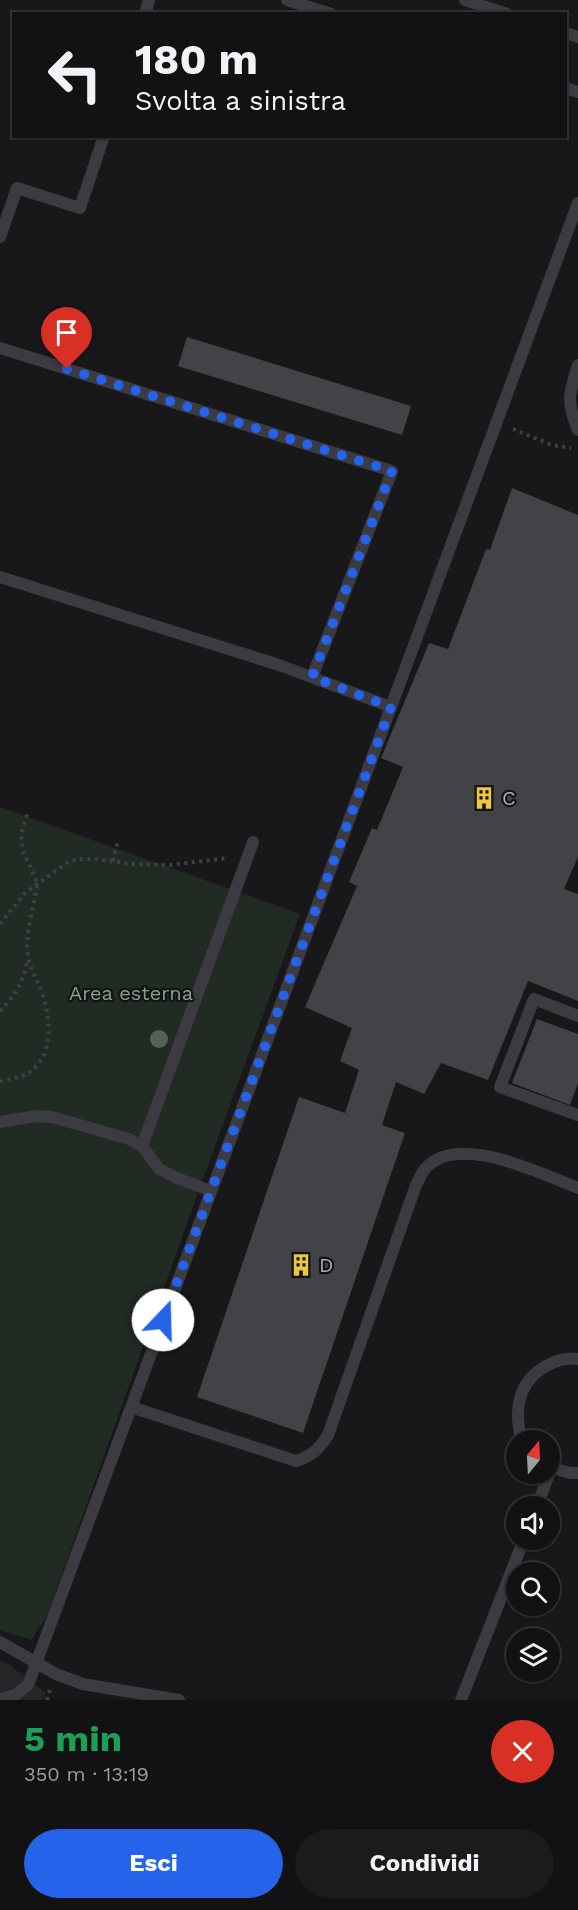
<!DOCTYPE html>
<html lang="it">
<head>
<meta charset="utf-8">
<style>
  :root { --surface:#121214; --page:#1b1b1d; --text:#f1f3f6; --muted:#9c9ea0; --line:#313234; --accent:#2563eb }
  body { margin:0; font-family:"Work Sans",sans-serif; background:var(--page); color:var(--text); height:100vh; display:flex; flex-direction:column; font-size:22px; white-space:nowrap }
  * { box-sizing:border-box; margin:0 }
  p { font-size:20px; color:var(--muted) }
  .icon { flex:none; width:33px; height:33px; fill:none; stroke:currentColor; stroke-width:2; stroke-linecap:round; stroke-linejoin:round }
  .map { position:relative; height:1700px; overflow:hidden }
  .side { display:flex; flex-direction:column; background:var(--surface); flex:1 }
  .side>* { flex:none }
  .banner { position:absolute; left:12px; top:12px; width:555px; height:126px; border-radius:0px; box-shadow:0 2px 4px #0004,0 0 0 2px var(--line); background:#121214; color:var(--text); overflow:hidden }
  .needle { width:39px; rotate:18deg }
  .controls { position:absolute; left:506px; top:1430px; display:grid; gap:12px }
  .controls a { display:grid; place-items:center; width:54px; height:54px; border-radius:50%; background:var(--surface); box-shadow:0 2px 4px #0004,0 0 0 2px var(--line); font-size:30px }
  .pin { position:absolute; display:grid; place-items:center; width:51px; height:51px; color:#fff; margin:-62px -26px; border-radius:50% 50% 50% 0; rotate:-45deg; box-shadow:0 0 6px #0007 }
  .pin .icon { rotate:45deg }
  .me { position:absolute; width:66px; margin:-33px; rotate:21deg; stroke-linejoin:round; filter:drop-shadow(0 0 4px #0008) }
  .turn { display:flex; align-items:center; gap:21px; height:126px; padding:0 24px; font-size:27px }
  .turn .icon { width:78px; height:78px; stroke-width:2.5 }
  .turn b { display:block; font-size:42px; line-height:51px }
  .round { display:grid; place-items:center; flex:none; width:63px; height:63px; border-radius:32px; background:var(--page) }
  .headline { display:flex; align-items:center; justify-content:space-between; height:102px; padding:0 24px }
  h1 { font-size:36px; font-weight:700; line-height:45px; color:#1e9e55 }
  .primary-button { display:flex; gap:12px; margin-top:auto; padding:12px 24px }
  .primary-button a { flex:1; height:69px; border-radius:36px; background:var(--accent); color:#fff; font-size:24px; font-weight:700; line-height:69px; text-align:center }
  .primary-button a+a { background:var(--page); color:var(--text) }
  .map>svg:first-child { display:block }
  .built { fill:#252427 }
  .green { fill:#222a24 }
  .building { fill:#434247 }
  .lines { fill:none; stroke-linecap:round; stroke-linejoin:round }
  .path { stroke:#3f4046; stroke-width:4; stroke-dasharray:3 4.5; stroke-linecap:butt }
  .lane { stroke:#3b3b41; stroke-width:12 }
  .tree { fill:#536457 }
  .route { stroke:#2563eb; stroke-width:10; stroke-dasharray:0 18 }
  .labels { text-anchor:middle; stroke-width:4.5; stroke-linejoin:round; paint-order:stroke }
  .poi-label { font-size:20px; fill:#abadb9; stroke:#131315; text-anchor:start }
  .park-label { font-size:20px; fill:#83a389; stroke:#131315 }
</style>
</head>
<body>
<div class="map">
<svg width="578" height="1700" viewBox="0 0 578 1700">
  <rect width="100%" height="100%" fill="#18181a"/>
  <path class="built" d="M0,1661L7,1663L46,1693L43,1700H0Z"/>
  <path class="green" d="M0,807L300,914L200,1187L47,1616L31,1640L0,1630Z"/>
  <g class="building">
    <path d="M187,337L411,406L402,435L178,366Z"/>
    <path d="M512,488L578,515V857L564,889L578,894V1001L528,981L488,1080L441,1063L424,1094L396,1082L382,1125L405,1133L303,1433L197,1397L299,1097L345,1113L359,1070L340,1061L352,1028L305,1007L357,886L349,882L372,828L377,830L403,767L381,758L429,643L448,649L486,549L490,550Z"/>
    <path d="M537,1019L578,1034V1083L570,1105L512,1083Z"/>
  </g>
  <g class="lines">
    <g class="path">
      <path d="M513,429L552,445L571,448"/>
      <path d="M113,861L118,841"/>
      <path d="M0,924L25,893L68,862L80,859H96L130,864L170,865L228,858"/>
      <path d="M0,1011C14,997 25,980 27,960"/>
      <path d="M0,1081C9,1079 19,1078 27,1074C54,1057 51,1022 43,995C38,981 30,970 28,956C25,934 33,908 37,887V882L23,851L21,835L28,811"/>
      <path d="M47,1700L50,1689"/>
    </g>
    <g class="lane">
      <path d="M287,0L331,14"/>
      <path d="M465,0L507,14"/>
      <path d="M145,14L149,0"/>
      <path d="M566,33L578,37"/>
      <path d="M566,88L578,92"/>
      <path d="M0,237L17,188L80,208L104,136"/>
      <path d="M0,348L392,471L312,677"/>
      <path d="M578,365C569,393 566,403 578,430"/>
      <path d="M0,577L279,665L391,707"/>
      <path d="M578,1016L534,999L500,1087L578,1115"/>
      <path d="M0,1122L36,1116L52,1117L129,1139L142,1146L159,1169L177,1178L211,1191"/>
      <path d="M142,1146L253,842"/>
      <path d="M131,1407L296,1461C312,1456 319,1449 328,1435L416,1185C419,1180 421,1173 425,1169C457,1131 541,1174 578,1188"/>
      <path d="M522,1440C513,1411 518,1382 546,1366C555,1361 567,1357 578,1359"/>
      <path d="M549,1467L570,1473H578"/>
      <path d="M537,1506L551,1469"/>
      <path d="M0,1642L56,1674L83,1684L179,1700"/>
      <path d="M0,1699L15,1695L28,1685L578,203"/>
      <path d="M461,1700L524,1539"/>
    </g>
  </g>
  <circle class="tree" cx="159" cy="1039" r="9"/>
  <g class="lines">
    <path class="route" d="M67,369L392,471L312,677L391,707L163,1320"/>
  </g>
  <defs>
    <g id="building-bare" transform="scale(1.8)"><path d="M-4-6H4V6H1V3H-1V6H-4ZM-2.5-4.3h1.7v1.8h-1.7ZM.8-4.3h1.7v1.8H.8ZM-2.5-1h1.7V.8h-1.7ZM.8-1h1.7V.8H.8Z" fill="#eac840" stroke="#131315" stroke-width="2.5" paint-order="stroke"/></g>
  </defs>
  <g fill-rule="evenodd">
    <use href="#building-bare" x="484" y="798"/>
    <use href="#building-bare" x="301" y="1265"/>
  </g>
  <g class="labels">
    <g class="poi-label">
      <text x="502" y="805">C</text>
      <text x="319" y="1272">D</text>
    </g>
    <g class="park-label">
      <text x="131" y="1000">Area esterna</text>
    </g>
  </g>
</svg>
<div class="controls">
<a><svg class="needle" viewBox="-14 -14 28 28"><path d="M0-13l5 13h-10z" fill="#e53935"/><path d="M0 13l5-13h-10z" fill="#9c9ea0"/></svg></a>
<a><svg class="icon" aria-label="sound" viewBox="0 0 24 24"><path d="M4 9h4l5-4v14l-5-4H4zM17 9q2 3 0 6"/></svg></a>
<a><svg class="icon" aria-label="search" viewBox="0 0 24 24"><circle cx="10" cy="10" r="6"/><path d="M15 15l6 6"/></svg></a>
<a><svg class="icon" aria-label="layers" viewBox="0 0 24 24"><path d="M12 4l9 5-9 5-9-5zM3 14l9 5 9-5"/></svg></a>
</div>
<div class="pin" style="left:67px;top:369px;background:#d93025"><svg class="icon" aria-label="arrive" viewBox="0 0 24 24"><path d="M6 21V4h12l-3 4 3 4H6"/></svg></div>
<svg class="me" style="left:163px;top:1320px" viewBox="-20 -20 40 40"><circle r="19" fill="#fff"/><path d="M0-13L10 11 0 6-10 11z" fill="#2563eb"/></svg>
<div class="banner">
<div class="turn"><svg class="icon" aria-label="left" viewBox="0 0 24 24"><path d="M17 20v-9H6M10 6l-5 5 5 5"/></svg><div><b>180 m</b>Svolta a sinistra</div></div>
</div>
</div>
<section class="side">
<div class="headline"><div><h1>5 min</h1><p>350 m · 13:19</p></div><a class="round" style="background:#d93025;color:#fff"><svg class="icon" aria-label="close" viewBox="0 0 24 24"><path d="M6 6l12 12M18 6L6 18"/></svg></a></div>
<div class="primary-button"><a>Esci</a><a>Condividi</a></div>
</section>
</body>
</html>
